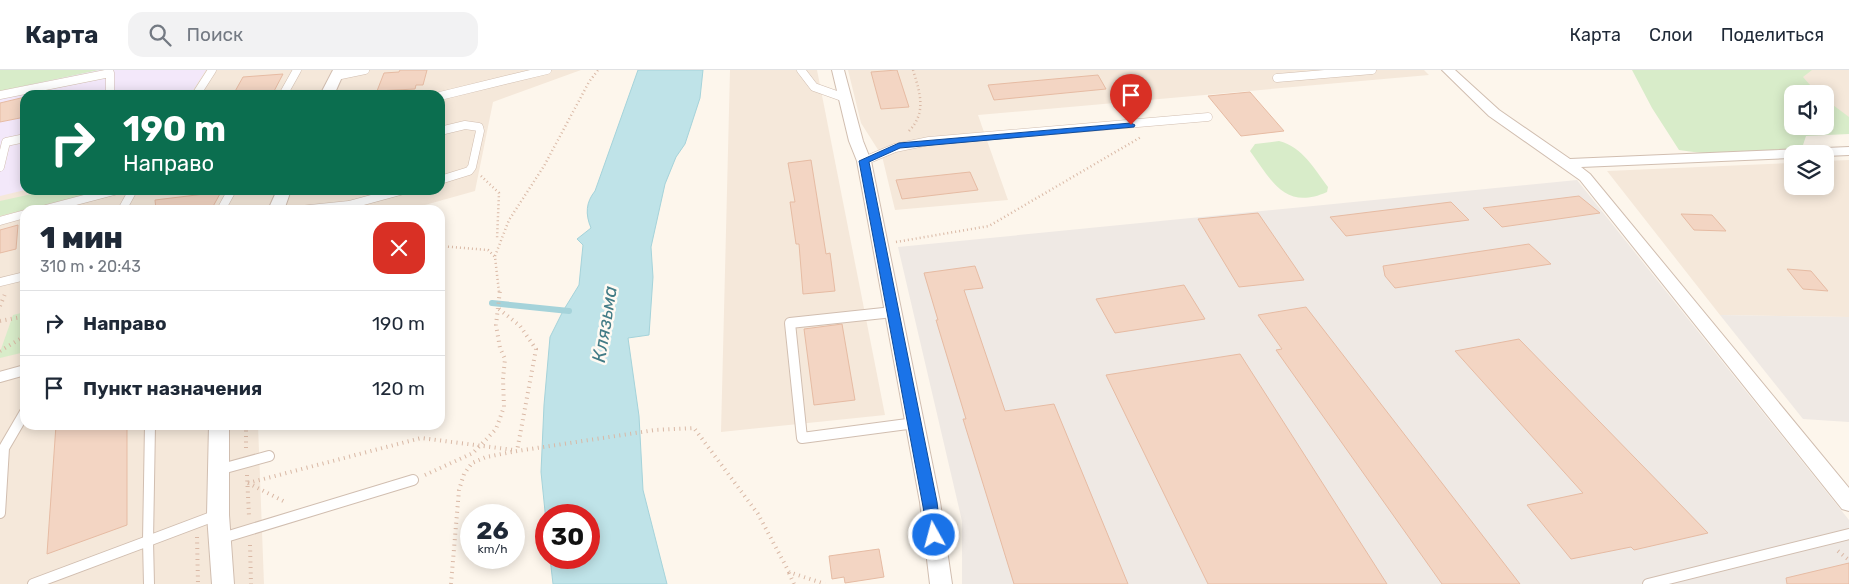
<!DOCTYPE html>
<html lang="ru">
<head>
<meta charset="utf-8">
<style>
  :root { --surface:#fff; --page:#f2f2f3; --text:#1f2937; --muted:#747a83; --line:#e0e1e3 }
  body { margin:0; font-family:Rubik,sans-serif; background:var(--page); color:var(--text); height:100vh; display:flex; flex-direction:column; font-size:19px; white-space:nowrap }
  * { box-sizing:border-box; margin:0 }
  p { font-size:16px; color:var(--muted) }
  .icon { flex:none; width:28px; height:28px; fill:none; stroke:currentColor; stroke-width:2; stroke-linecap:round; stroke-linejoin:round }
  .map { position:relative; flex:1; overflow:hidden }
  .drawer { position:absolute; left:20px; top:135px; width:425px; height:225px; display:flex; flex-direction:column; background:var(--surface); border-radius:15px; box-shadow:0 2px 12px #0003 }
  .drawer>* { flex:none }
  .guide { position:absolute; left:20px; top:20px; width:425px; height:105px; border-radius:15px; box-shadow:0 2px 12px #0003; background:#0b6e4f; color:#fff; overflow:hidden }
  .fabs { position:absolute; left:1784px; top:15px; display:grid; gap:10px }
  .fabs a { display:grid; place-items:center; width:50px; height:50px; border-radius:10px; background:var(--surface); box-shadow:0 2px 12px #0003; font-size:25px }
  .speed { position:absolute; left:460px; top:434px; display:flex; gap:10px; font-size:25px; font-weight:700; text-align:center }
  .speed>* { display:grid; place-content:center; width:65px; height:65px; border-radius:50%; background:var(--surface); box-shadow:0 2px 12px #0003; line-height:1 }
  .speed small { font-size:12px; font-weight:400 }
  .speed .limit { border:8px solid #d22; background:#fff; color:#111 }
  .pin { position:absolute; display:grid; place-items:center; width:42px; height:42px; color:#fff; margin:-51px -21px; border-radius:50% 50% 50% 0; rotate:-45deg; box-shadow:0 0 5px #0007 }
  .pin .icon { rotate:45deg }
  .me { position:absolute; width:55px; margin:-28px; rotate:353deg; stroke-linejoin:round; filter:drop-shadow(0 0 4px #0008) }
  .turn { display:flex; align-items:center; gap:18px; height:105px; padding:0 20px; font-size:22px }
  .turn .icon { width:65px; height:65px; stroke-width:2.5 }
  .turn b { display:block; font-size:35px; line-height:42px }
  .round { display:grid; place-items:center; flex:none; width:52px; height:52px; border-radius:15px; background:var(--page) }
  .head { display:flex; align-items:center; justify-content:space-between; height:85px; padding:0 20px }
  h1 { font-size:30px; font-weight:800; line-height:38px }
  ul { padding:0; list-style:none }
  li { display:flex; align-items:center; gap:15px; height:65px; padding:0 20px; border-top:1px solid var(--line) }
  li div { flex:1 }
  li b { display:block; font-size:19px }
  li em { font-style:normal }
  header { display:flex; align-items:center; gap:30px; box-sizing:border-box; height:70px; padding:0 25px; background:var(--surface); border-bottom:1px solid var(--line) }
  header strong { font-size:24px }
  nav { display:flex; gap:28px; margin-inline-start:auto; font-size:18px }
  .search { width:350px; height:45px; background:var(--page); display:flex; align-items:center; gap:12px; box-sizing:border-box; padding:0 18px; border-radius:15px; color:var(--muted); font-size:19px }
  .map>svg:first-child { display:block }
  .residential { fill:#f5e8da; fill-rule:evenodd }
  .industrial { fill:#efe9e4 }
  .education { fill:#f3e8fa }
  .green { fill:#d8ecc9 }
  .water { fill:#bfe3e8; stroke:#a5d3da }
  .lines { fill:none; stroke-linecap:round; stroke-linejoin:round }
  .stream { stroke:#a5d3da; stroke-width:6 }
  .building { fill:#f3d5c3; stroke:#e6bba3 }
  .service-far1-casing { stroke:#d1beb0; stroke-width:9 }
  .service-casing { stroke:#d1beb0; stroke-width:12 }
  .minor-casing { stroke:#d1beb0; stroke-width:2 }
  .path-far1 { stroke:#d9b8a5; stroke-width:2.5; stroke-dasharray:1 3; stroke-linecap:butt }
  .path { stroke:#d9b8a5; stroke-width:4; stroke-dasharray:1 4.5; stroke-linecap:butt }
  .service-far1 { stroke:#fff; stroke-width:8 }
  .service { stroke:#fff; stroke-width:10 }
  .minor { fill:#fff; fill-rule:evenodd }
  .route { fill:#1a73e8; stroke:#114b97 }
  .labels { text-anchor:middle; stroke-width:5; stroke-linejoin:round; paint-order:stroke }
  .water-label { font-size:19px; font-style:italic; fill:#437c86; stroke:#fffaf3 }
</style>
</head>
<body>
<header>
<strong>Карта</strong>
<div class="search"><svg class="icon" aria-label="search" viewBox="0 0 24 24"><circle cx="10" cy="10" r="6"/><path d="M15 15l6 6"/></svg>Поиск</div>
<nav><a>Карта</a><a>Слои</a><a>Поделиться</a></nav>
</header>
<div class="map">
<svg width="1849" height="514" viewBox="0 0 1849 514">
  <rect width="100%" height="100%" fill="#fdf6ec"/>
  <g class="residential">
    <path d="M0,0H581L493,32L475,121L407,140H25V355H258L264,514H0ZM25,25H440V120H25Z"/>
    <path d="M730,0H817L885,345L721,362Z"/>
    <path d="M848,0H1424L1429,5L978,45L1008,130L895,140L882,86L861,53Z"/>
    <path d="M1790,0H1849V55L1825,38V24H1810Z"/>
    <path d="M1849,90V247L1720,245L1607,101L1792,93V116H1825V91Z"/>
  </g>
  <g class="industrial">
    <path d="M1577,110L1849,450V514H962V451L898,177Z"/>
    <path d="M1720,245L1849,247V352L1803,349Z"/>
  </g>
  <path class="education" d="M0,0H206L190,25H25V120L0,126Z"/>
  <g class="green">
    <path d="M0,0H99L0,21Z"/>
    <path d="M1632,0H1812L1803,7L1818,24H1792V56H1825V29L1849,47V64L1806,66L1802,78C1763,87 1719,86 1679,80L1652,38Z"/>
    <path d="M1279,71C1303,77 1314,99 1328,117L1327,122C1285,141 1271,110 1250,81L1255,74Z"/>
    <path d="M50,120H104L0,146V131Z"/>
    <path d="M25,242V282L0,288V282L13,245Z"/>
  </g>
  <path class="water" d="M638,0H703L700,28L685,74L676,87L665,114L651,177L653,207L649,265L628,268L639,346L643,420L667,514H553L550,488H589V445H546V451L541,402L544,335L550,267L563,241L579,215L583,175L577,169L591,158C585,144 586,132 595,121Z"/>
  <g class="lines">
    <path class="stream" d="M492,233L569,241"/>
  </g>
  <g class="building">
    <path d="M400,0H427L423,15H416L415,19L377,21L384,3L399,2Z"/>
    <path d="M897,0L909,37L881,39L871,2Z"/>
    <path d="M283,4L272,25H233L243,7Z"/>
    <path d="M1098,5L1106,19L994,30L988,15Z"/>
    <path d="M1250,22L1284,61L1241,66L1208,26Z"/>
    <path d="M25,27V47L0,52V33Z"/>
    <path d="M811,90L826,184L830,183L835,221L803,224L799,174H796L790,132H795L788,93Z"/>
    <path d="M970,102L978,120L902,129L896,110Z"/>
    <path d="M221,122L211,140H156L155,130Z"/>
    <path d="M1579,126L1600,143L1502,157L1483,138Z"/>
    <path d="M1451,132L1469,150L1346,166L1330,147Z"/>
    <path d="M1258,143L1304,210L1239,217L1198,149Z"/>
    <path d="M1681,144L1712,145L1726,161L1694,160Z"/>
    <path d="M18,155L16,179L0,183V160Z"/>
    <path d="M1529,174L1551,194L1395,218L1385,206L1383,196Z"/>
    <path d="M975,196L983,218L964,220L1005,341L1054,334L1128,514H1014L963,349H966L936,250H938L924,203Z"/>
    <path d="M1787,199L1811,201L1828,221L1803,219Z"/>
    <path d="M1184,215L1205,249L1115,263L1096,229Z"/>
    <path d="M1306,237L1520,514H1442L1276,280L1282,279L1258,245Z"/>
    <path d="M842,254L855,330L814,335L804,259Z"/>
    <path d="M1519,269L1676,430L1708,463L1634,480L1631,477L1571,489L1527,435L1583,423L1455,281Z"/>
    <path d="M1240,284L1387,514H1208L1106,305Z"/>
    <path d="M56,355H127V455L47,484Z"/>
    <path d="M879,479L884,507L845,513L844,507L832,509L829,486Z"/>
    <path d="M1849,493V514H1787L1786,508Z"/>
  </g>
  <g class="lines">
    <g class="service-far1-casing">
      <g id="service-far1">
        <path d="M801,0L814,17L845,28"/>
        <path d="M336,6L365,0"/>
        <path d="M1277,8L1372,0"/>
        <path d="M0,25L110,3V25"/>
        <path d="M196,25L212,0"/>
        <path d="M283,25L297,0"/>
        <path d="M440,26L547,0"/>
        <path d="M440,61L465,55L479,57L480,61L472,97L469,101L440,110"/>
        <path d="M864,91L895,78L929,71L1208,47"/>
        <path d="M0,97L6,72L25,68"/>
        <path d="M42,140L118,120"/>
        <path d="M122,140L133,120"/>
        <path d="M221,140L232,120"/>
        <path d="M300,140L349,135L404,120"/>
        <path d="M0,151L25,144"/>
        <path d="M0,212L25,206"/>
      </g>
    </g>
    <g class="service-casing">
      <g id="service">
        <path d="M893,242L790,253L802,368L915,353"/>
        <path d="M0,307L25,300"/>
        <path d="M150,355L148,471L217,445"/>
        <path d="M218,400L269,386"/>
        <path d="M0,443L4,378L25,342"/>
        <path d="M219,469L413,410"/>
        <path d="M33,514L148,471L149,514"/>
        <path d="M1648,514L1849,464"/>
      </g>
    </g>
    <g class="minor-casing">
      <g id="minor">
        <path d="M333,0H345L334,25H320Z"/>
        <path d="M832,0H844L863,71L871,91L940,432L952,514H930L920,432L857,91L849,71Z"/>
        <path d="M1442,0H1455L1499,40L1570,89L1849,77V85L1825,86V84H1792V88L1581,97L1590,104L1849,418V441L1842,439L1580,110L1489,46Z"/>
        <path d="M277,120H291L284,140H268Z"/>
        <path d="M209,355H229V445L234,514H212L207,445Z"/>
      </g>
    </g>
    <g class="path-far1">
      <path d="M909,61C927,42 920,23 913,0"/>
      <path d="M481,106L499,123L497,169"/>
      <path d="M896,172L989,156L1141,67"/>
      <path d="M440,176L488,180L495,187L499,222"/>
      <path d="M495,186L509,150L544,96L589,12L598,0"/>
    </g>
    <g class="path">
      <path d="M0,236L5,224"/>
      <path d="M499,239L520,256L536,279L517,381"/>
      <path d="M0,251L21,247L25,249"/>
      <path d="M0,281L25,266"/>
      <path d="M246,355V378"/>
      <path d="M247,405L249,446"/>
      <path d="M425,405L473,383L496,359L504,337L503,309L505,289L500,278L496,255L500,220"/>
      <path d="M248,413L421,368L514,380"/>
      <path d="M248,413L287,433"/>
      <path d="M197,467L198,514"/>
      <path d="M250,475L251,514"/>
      <path d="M1838,481L1849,490"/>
      <path d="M789,503L794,514"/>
      <path d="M451,514L459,420L464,404L472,393L486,387L517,381L655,360L694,358L758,444L789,502L825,514"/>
    </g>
    <use href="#service-far1" class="service-far1"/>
    <use href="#service" class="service"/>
    <use href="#minor" class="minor"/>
  </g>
  <path class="route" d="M1131,53L1135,55L1134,57L900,78L869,92L937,432L941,465L939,469L934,470L929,469L859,91L899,73Z"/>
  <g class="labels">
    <g class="water-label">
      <text transform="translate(604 254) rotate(-81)" y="7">Клязьма</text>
    </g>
  </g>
</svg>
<div class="fabs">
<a><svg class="icon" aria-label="sound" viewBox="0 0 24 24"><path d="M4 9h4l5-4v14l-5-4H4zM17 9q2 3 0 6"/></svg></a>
<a><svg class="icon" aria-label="layers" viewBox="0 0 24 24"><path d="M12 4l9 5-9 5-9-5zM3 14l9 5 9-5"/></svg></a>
</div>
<div class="speed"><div>26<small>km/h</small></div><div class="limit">30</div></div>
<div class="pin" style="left:1131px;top:55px;background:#d93025"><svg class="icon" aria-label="arrive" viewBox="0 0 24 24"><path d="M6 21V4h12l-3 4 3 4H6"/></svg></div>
<svg class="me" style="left:934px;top:465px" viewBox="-20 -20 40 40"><circle r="17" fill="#1a73e8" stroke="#fff" stroke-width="3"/><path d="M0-11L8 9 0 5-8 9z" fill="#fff"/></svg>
<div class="guide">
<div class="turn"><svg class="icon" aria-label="right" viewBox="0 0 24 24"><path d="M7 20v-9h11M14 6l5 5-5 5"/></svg><div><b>190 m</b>Направо</div></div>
</div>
<section class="drawer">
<div class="head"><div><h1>1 мин</h1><p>310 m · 20:43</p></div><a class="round" style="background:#d93025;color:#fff"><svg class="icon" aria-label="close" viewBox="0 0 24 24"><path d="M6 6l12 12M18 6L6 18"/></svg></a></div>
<ul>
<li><svg class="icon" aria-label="right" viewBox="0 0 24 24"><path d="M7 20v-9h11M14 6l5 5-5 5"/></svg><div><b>Направо</b></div><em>190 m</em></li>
<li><svg class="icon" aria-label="arrive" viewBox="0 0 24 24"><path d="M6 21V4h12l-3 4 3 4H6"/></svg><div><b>Пункт назначения</b></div><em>120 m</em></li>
</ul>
</section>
</div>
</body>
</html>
